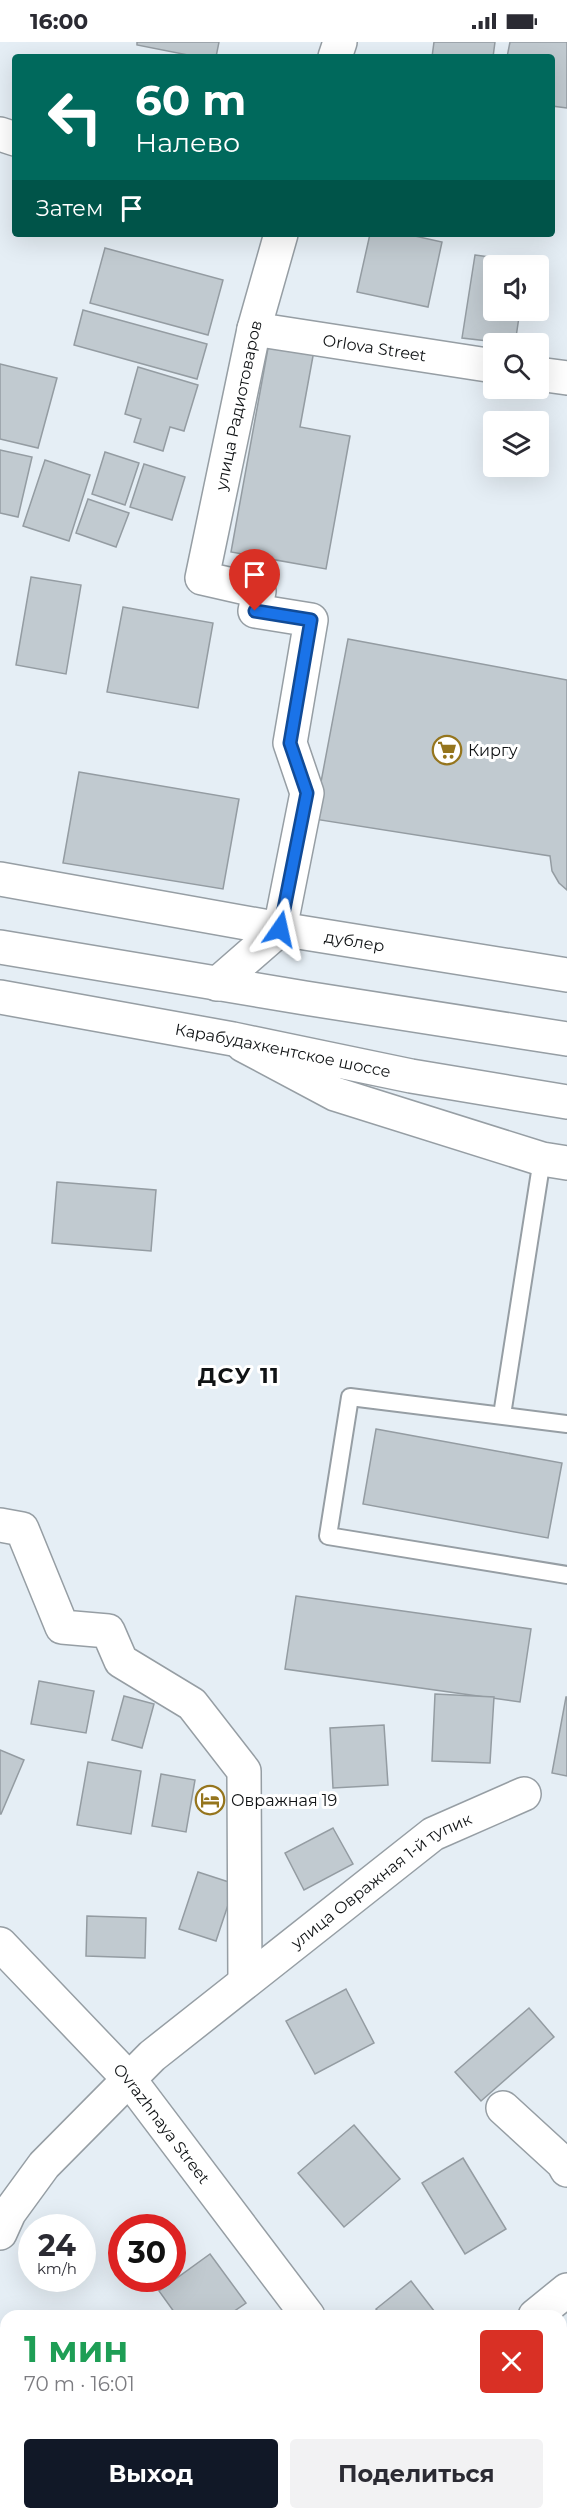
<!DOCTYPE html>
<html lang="ru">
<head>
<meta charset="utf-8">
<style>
  :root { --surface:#fff; --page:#f2f2f3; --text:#2b2b33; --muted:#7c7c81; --accent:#111827 }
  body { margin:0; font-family:Montserrat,sans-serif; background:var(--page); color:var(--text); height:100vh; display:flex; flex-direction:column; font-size:22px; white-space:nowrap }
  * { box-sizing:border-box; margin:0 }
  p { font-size:20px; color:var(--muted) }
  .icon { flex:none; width:33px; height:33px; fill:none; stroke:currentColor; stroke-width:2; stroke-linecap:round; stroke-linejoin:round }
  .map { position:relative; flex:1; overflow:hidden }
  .sheet { position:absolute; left:0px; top:2268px; width:567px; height:210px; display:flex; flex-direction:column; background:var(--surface); border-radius:18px 18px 0 0; box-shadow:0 6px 24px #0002 }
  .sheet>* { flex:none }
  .hud { position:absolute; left:12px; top:12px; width:543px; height:183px; border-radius:6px; box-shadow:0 6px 24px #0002; background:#00695c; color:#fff; overflow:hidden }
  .controls { position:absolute; left:483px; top:213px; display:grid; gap:12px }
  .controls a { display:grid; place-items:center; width:66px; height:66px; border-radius:6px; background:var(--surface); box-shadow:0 6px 24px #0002; font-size:30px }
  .speed { position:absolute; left:18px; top:2172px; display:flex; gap:12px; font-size:30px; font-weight:700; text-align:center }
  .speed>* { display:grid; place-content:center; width:78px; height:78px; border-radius:50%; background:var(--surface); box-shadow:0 6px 24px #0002; line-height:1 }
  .speed small { font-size:15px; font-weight:400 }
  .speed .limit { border:9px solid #d22; background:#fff; color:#111 }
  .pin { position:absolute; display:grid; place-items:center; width:51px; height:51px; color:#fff; margin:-62px -26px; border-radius:50% 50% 50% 0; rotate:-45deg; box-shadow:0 0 6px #0007 }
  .pin .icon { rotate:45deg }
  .me { position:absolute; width:66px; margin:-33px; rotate:11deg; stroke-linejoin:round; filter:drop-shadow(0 0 4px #0008) }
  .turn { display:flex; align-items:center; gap:21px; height:126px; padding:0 24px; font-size:27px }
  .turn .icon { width:78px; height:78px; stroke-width:2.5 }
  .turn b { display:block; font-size:42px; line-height:51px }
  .then { display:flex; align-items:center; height:57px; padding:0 24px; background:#0003; gap:12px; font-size:22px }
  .round { display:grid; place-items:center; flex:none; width:63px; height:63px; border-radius:6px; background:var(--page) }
  .summary { display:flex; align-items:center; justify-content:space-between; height:102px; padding:0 24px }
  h1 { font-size:36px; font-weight:700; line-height:45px; color:#1e9e55 }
  .action { display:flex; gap:12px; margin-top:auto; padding:12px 24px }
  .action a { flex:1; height:69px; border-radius:6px; background:var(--accent); color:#fff; font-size:24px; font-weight:700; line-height:69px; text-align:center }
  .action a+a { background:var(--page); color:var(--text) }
  .status { display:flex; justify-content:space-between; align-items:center; height:42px; padding:0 30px; background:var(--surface); direction:ltr }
  .status svg { height:16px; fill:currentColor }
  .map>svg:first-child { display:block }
  .building { fill:#c1cad0; stroke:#949ca2; stroke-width:1.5 }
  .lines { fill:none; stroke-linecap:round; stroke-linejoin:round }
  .service-casing { stroke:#969ea4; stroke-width:20 }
  .minor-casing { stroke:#969ea4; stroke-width:36 }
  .trunk-casing { stroke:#969ea4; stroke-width:36 }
  .service { stroke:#fff; stroke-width:16 }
  .minor { stroke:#fff; stroke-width:33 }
  .trunk { stroke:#fff; stroke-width:33 }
  .route-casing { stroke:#114b97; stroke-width:15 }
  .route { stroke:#1a73e8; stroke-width:10 }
  .labels { text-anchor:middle; stroke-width:6; stroke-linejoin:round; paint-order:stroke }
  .street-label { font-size:16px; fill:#0f1214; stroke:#fff }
  .poi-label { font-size:16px; fill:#0f1214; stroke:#fff; text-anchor:start }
  .district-label { font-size:22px; font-weight:bold; letter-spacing:1.5px; fill:#0f1214; stroke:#fff }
</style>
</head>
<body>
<div class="status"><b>16:00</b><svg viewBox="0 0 49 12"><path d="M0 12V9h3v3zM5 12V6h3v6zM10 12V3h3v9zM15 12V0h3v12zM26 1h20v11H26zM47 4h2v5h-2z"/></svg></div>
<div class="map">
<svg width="567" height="2478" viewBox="0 0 567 2478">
  <rect width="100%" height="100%" fill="#e5eef5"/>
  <g class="building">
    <path d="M137,0H219L216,15H198L137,3Z"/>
    <path d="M434,0H495L493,15H432Z"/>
    <path d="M510,0H567V66L552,64V15H507Z"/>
    <path d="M370,192H406L442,200L428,265L357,250Z"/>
    <path d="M105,206L223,238L208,293L90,261Z"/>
    <path d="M475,213L527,220V224H494V268H520L515,302L462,296Z"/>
    <path d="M83,268L207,302L197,337L74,303Z"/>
    <path d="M270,295L315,303L300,385L350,394L326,527L231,510Z"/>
    <path d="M0,322L57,336L38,406L0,397Z"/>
    <path d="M138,325L198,343L184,389L170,385L163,409L134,400L141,377L125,372Z"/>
    <path d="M0,408L32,415L18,475L0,471Z"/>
    <path d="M105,410L139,421L125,463L92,452Z"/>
    <path d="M45,418L90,433L69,499L23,484Z"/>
    <path d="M144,422L185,435L172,478L130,465Z"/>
    <path d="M88,457L129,471L116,505L76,491Z"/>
    <path d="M31,535L81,543L66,632L16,623Z"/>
    <path d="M123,565L213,581L198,666L107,650Z"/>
    <path d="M348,597L567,638V848L559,841L552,829L550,814L314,777Z"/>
    <path d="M79,730L239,757L223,847L63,821Z"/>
    <path d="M57,1140L156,1148L151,1209L52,1201Z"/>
    <path d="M376,1387L562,1421L548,1496L363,1462Z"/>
    <path d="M296,1554L531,1587L520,1660L285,1627Z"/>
    <path d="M39,1639L94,1649L86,1691L31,1682Z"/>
    <path d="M435,1652L494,1655L490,1721L432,1719Z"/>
    <path d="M124,1654L154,1662L142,1706L112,1698Z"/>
    <path d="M566,1655H567V1734L552,1731Z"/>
    <path d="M384,1683L388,1743L333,1746L330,1686Z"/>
    <path d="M0,1708L24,1718L1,1772H0Z"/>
    <path d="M88,1720L141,1729L131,1792L77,1783Z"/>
    <path d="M161,1732L195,1738L186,1790L152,1784Z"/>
    <path d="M333,1786L353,1822L304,1848L285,1811Z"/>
    <path d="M198,1830L235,1842L216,1899L179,1887Z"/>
    <path d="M87,1874L146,1876L145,1916L86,1914Z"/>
    <path d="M346,1947L374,2001L315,2032L286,1979Z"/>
    <path d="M529,1966L554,1995L481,2059L455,2030Z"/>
    <path d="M354,2083L400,2137L344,2185L298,2131Z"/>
    <path d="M463,2116L506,2187L465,2212L422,2141Z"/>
    <path d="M210,2212L246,2261L227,2274H177L159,2249Z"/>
    <path d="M411,2239L438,2274H382L376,2267Z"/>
    <path d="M64,2472H153L146,2478H69Z"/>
  </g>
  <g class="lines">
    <g class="service-casing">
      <g id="service">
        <path d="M502,1373L542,1117"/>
        <path d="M567,1382L350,1355L328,1494L567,1533"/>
      </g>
    </g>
    <g class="minor-casing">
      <g id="minor">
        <path d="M335,15L340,0"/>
        <path d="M0,92L15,97"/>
        <path id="s1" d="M254,287L494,324"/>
        <path d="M538,332L567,336"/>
        <path id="s2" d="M0,837L280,887L567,933"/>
        <path id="s3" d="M217,942L280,887L307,751L290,701L311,578L255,569L259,549L202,536L254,287L281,192"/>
        <path d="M243,1003L335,1052L542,1117L567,1121"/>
        <path d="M0,1483L22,1487L62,1585L108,1589L121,1619L192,1662L244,1729L245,1940"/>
        <path id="s4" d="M0,1902L129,2037L308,2274"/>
        <path d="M503,2066L563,2121L567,2128"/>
        <path id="s5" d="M0,2191L9,2171L44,2123L152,2014L433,1792L524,1752"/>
        <path d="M535,2274L567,2248"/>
        <path d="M561,2399L567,2397"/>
        <path d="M454,2472L458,2478"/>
      </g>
    </g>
    <g class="trunk-casing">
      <g id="trunk">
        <path d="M0,905L305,956L567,997"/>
        <path id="s6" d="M0,955L233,997L411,1034L567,1060"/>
      </g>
    </g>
    <use href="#service" class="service"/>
    <use href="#minor" class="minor"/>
    <use href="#trunk" class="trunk"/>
  </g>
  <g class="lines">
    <g class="route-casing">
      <path id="route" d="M255,569L311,578L290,701L307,751L280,887"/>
    </g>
    <use href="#route" class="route"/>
  </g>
  <defs>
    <g id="supermarket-ring" transform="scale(1.5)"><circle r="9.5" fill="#fff" stroke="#95751d" stroke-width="1.5"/><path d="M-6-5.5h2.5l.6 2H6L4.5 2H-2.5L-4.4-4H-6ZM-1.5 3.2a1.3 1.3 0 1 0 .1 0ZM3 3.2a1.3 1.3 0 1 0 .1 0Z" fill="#95751d"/></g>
    <g id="hotel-ring" transform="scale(1.5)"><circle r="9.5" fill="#fff" stroke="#95751d" stroke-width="1.5"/><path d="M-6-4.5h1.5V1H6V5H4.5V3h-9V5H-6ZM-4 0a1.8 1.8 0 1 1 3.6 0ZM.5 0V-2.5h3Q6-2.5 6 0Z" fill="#95751d"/></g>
  </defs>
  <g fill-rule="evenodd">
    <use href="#supermarket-ring" x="447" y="708"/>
    <use href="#hotel-ring" x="210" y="1758"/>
  </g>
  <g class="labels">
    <g class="street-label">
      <text dy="6" stroke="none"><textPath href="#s1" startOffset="122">Orlova Street</textPath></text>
      <text dy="6" stroke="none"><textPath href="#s3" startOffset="712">улица Радиотоваров</textPath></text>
      <text dy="6" stroke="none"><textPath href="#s2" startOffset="360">дублер</textPath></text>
      <text dy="6" stroke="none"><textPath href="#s6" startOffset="288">Карабудахкентское шоссе</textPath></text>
      <text dy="6" stroke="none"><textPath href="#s5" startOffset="524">улица Овражная 1-й тупик</textPath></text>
      <text dy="6" stroke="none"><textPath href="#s4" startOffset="242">Ovrazhnaya Street</textPath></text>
    </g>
    <g class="poi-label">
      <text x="468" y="714">Киргу</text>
      <text x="231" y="1764">Овражная 19</text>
    </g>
    <g class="district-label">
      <text x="239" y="1341">ДСУ 11</text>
    </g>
  </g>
</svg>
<div class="controls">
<a><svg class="icon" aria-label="sound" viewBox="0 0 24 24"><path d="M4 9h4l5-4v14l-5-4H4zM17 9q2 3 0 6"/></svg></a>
<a><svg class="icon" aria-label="search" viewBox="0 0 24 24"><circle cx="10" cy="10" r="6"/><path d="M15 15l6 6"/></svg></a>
<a><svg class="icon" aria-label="layers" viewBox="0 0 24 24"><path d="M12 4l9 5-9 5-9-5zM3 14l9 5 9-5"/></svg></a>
</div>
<div class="speed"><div>24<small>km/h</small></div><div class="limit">30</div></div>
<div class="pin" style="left:255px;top:569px;background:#d93025"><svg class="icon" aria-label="arrive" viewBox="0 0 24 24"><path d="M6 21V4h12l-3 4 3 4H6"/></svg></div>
<svg class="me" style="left:280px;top:887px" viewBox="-20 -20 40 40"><path d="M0-17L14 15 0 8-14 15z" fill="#1a73e8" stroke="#fff" stroke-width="4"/></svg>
<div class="hud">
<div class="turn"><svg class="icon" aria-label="left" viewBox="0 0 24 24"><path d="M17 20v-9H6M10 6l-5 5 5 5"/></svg><div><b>60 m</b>Налево</div></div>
<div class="then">Затем<svg class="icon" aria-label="arrive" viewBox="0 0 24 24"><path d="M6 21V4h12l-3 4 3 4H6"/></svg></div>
</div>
<section class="sheet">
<div class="summary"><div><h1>1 мин</h1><p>70 m · 16:01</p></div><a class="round" style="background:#d93025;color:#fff"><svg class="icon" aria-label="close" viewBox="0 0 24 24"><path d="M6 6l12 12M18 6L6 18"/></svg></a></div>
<div class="action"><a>Выход</a><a>Поделиться</a></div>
</section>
</div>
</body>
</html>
